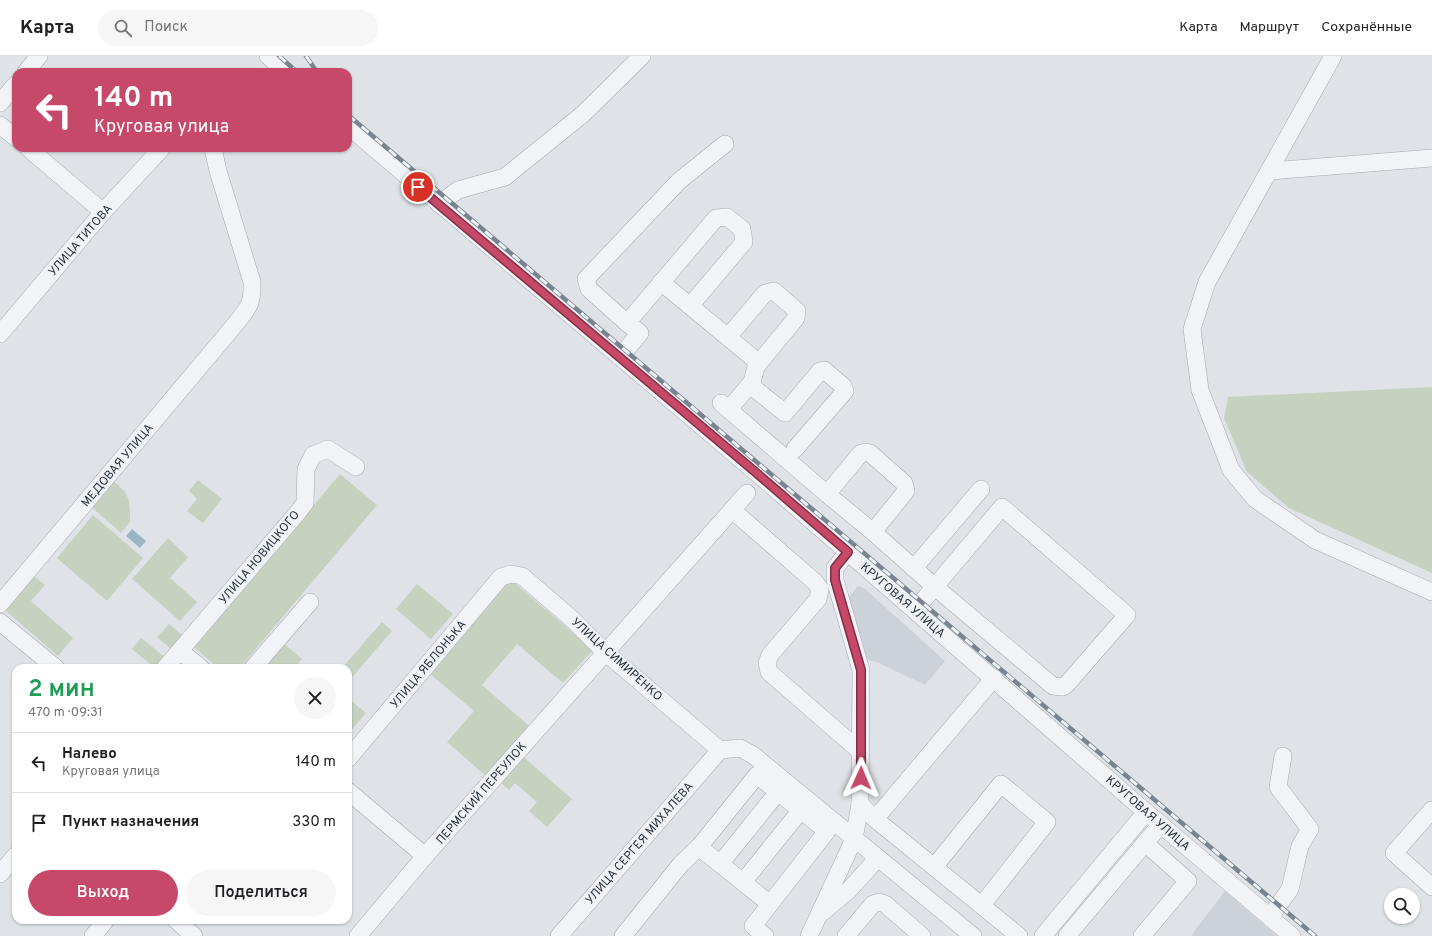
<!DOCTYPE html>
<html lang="ru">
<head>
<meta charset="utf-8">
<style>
  :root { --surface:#fff; --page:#f6f6f6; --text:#202124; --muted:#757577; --line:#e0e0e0; --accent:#c74969 }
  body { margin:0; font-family:Overpass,sans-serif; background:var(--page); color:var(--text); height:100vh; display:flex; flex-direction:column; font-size:15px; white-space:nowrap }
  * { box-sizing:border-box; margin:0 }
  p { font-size:13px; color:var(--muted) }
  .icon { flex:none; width:22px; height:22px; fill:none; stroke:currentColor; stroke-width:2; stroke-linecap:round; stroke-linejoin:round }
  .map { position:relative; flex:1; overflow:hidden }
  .drawer { position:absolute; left:12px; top:608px; width:340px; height:260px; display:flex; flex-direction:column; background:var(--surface); border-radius:12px; box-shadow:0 1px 3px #0004 }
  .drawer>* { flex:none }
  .top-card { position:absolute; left:12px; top:12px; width:340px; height:84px; border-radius:12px; box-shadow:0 1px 3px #0004; background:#c74969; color:#fff; overflow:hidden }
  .tools { position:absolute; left:1384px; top:832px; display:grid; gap:8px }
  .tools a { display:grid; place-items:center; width:36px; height:36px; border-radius:50%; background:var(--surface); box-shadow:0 1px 3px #0004; font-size:20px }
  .pin { position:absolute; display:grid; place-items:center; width:34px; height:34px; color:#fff; margin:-17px; border:2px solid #fff; border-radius:50%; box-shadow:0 1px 4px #0007 }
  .me { position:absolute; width:44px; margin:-22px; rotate:1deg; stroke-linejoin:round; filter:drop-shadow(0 0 3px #0008) }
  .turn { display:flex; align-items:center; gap:14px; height:84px; padding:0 16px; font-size:18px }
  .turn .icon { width:52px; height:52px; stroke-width:2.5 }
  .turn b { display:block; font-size:28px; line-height:34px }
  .round { display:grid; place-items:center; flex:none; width:42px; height:42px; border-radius:21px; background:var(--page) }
  .summary { display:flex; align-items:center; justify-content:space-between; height:68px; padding:0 16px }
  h1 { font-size:24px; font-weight:600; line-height:30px; color:#1e9e55 }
  .action { display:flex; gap:8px; margin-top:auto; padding:8px 16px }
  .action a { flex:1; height:46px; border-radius:24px; background:var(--accent); color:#fff; font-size:16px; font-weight:600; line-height:46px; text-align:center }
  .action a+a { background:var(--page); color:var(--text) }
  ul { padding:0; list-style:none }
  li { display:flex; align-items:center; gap:12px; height:60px; padding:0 16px; border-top:1px solid var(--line) }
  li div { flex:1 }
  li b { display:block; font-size:15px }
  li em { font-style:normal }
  header { display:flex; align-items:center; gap:24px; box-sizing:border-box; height:56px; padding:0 20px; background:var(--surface); border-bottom:1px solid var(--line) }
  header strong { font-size:19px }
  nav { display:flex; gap:22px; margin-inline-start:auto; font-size:14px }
  .search { width:280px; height:36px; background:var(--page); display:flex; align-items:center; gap:10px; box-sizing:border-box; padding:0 14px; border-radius:22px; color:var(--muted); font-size:15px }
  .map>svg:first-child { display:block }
  .built { fill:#cdd2d9 }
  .green { fill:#c6d1c0 }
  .water { fill:#9bb4c6 }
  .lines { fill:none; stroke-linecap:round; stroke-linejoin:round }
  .minor-casing { stroke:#a4aab1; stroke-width:18 }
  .minor { stroke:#f1f3f6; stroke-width:17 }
  .rail-casing { stroke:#798490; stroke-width:4.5 }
  .rail { stroke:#eef2f5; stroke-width:3; stroke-dasharray:9; stroke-linecap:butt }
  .route-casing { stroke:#812f44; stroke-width:10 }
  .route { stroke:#c74969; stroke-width:7 }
  .labels { text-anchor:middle; stroke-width:3.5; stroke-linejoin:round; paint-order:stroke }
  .street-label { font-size:12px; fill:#28323d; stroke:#eef2f5 }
</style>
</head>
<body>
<header>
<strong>Карта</strong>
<div class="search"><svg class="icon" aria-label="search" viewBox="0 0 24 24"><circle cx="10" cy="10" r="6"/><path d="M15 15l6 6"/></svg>Поиск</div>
<nav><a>Карта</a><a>Маршрут</a><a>Сохранённые</a></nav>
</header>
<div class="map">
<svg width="1432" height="880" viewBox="0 0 1432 880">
  <rect width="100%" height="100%" fill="#dfe3e7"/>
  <g class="built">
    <path d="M858,530L864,532L945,605L925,629L877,606L865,603L848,542Z"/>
    <path d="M1225,835L1277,880H1192L1193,877Z"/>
  </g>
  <g class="green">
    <path d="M1432,331V517L1289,452L1247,416L1224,362L1228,341Z"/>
    <path d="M340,418L377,449L240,612H218L194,591Z"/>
    <path d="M110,422C130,439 130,441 130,466L121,477L88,448Z"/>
    <path d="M198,424L222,443L203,467L187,455L197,443L189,435Z"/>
    <path d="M93,459L143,502L107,545L57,502Z"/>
    <path d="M168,482L188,501L170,522L197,546L180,565L132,523Z"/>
    <path d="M30,517L45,529L31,545L73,582L58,600L6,555L4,549Z"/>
    <path d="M510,523L593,594L563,627L517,588L482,629L529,670L486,720L447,686L474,655L429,617Z"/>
    <path d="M417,528L453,558L431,583L396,553Z"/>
    <path d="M382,566L392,575L348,626V612H342Z"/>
    <path d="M169,568L184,581L172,594L157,581Z"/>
    <path d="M141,582L166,602L158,612H155L132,593Z"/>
    <path d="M282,586L302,603L298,607L303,612H259Z"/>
    <path d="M348,642L366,657L348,678Z"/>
    <path d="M520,698L572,743L547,771L529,755L537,746L515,727L509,734L498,724Z"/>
  </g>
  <path class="water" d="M132,473L146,485L140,492L126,480Z"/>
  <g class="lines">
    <g class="minor-casing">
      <g id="minor">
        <path d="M268,0L286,16"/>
        <path d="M1333,0L1207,226L1192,273L1200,334L1231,414L1255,443L1315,484L1432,536"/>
        <path d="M26,16L39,0"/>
        <path d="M0,47L16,28"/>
        <path d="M0,69L16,82"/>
        <path d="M348,70L765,424L1146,756L1292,880"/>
        <path d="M28,92L103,156"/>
        <path d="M1270,115L1432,102"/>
        <path d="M439,148L458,134L505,121L583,58L642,0"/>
        <path d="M661,226L759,307L756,311L752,326L729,353"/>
        <path d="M690,250L744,186L742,173L727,161L716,162L627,267L589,233L586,223L679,125L725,88"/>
        <path d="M0,278L103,156L162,92"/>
        <path d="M728,281L765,237L774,235L797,255L796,262L759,307"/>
        <path d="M620,301L640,277L627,267"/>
        <path d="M750,329L785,357L820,315L824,314L843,330L845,335L795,393"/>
        <path d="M721,347L827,438"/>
        <path d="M732,454L815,526L820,533L818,543L770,599L767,607L769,616L861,696"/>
        <path d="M873,476L827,438L861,397L866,396L870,397L904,427L906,435L873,476L935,531L1053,630L1063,631L1067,628L1127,559L1002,451L915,554"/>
        <path d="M914,512L981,433"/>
        <path d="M0,548L233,271C247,253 253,250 252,226L218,115L213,92"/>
        <path d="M0,566L56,612"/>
        <path d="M180,595L201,612"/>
        <path d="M165,612L299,455L305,447L306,413L313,399L328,393L356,411"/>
        <path d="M253,612L310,546"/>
        <path d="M720,694L740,692L753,699L973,880"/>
        <path d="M348,703L501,521L511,518L522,520L572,563L605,596L720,694"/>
        <path d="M348,735L425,800"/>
        <path d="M860,748L875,763L994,622"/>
        <path d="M1432,754L1394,797L1432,831"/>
        <path d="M875,763L1019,880"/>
        <path d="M720,808L778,736"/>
        <path d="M934,811L1001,728L1047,766L982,849"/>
        <path d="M0,818L16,799"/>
        <path d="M743,826L801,754"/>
        <path d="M770,848L699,791L757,719L822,771"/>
        <path d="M823,856L849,834L877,803"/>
        <path d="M1270,861L1290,833L1300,790L1310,773L1278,731L1283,700"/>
        <path d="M176,864L194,880"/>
        <path d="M93,880L106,864"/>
        <path d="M358,880L425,800L747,437"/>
        <path d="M559,880L720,694"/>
        <path d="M623,880L681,808L699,791"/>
        <path d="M765,880L753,870L827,775"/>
        <path d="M809,880L854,783L860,748L861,614L835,524V512L848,496"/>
        <path d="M846,880L873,848L879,846L885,848L922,880"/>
        <path d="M1043,880L1146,756"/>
        <path d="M1067,880L1161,768"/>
        <path d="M1142,880L1188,825L1145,787"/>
      </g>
    </g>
    <use href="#minor" class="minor"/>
    <g class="rail-casing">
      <g id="rail">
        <path d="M279,0L297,16"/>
        <path d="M306,0L317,16"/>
        <path d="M348,59L1315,880"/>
      </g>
    </g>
    <use href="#rail" class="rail"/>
  </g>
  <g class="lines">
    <g class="route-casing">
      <path id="route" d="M418,131L753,414L848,496L835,512V524L861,614V722"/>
    </g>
    <use href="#route" class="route"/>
  </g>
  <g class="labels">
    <g class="street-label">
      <text transform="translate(80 184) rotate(-49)" y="4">УЛИЦА ТИТОВА</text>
      <text transform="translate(117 409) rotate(-50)" y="4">МЕДОВАЯ УЛИЦА</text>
      <text transform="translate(259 501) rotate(-50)" y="4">УЛИЦА НОВИЦКОГО</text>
      <text transform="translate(903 544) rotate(41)" y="4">КРУГОВАЯ УЛИЦА</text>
      <text transform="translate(617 603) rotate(42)" y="4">УЛИЦА СИМИРЕНКО</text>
      <text transform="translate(428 608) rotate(-50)" y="4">УЛИЦА ЯБЛОНЬКА</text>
      <text transform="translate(481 737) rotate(-49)" y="4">ПЕРМСКИЙ ПЕРЕУЛОК</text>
      <text transform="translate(1148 757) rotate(41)" y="4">КРУГОВАЯ УЛИЦА</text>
      <text transform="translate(639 787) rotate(-49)" y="4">УЛИЦА СЕРГЕЯ МИХАЛЕВА</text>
    </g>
  </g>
</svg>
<div class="tools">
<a><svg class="icon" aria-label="search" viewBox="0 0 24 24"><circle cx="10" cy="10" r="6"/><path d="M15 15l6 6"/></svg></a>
</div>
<div class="pin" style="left:418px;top:131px;background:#d93025"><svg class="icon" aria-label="arrive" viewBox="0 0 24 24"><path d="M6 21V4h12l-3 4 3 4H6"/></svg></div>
<svg class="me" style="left:861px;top:722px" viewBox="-20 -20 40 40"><path d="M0-17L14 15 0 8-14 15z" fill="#c74969" stroke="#fff" stroke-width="4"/></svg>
<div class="top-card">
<div class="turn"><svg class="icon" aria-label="left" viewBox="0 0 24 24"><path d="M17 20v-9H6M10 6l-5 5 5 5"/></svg><div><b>140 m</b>Круговая улица</div></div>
</div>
<section class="drawer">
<div class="summary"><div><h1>2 мин</h1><p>470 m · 09:31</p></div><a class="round"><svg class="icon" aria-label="close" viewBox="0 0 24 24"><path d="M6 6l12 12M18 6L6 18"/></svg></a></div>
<ul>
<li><svg class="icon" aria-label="left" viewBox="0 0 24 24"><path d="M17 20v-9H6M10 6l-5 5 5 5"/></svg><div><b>Налево</b><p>Круговая улица</p></div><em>140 m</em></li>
<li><svg class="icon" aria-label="arrive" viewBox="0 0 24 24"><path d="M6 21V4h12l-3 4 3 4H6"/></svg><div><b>Пункт назначения</b></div><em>330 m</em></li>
</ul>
<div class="action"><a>Выход</a><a>Поделиться</a></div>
</section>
</div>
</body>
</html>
